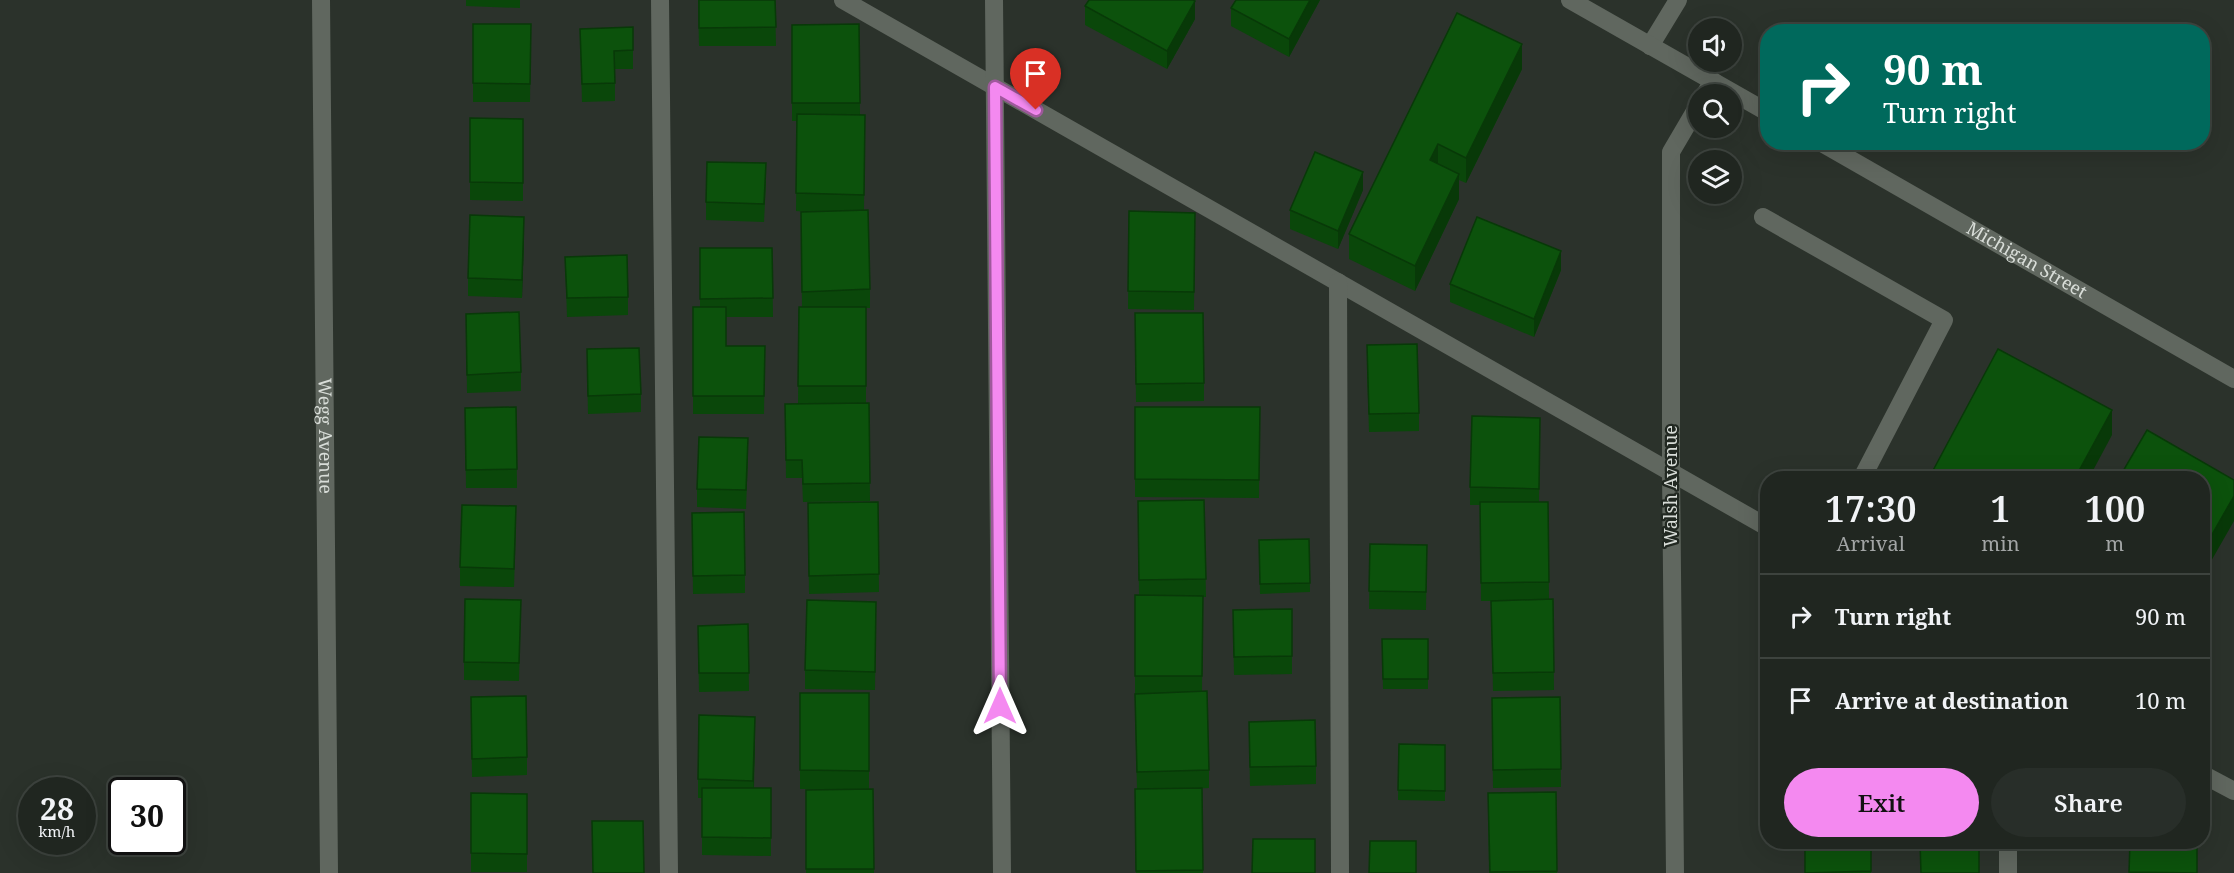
<!DOCTYPE html>
<html lang="en">
<head>
<meta charset="utf-8">
<style>
  :root { --surface:#202620; --page:#282e29; --text:#f1f3f6; --muted:#a2a5a5; --line:#3d433e; --accent:#f489f0 }
  body { margin:0; font-family:"Noto Serif",serif; background:var(--page); color:var(--text); height:100vh; display:flex; flex-direction:column; font-size:22px; white-space:nowrap }
  * { box-sizing:border-box; margin:0 }
  p { font-size:20px; color:var(--muted) }
  .icon { flex:none; width:33px; height:33px; fill:none; stroke:currentColor; stroke-width:2; stroke-linecap:round; stroke-linejoin:round }
  .map { position:relative; flex:1; overflow:hidden }
  .sheet { position:absolute; left:1760px; top:471px; width:450px; height:378px; display:flex; flex-direction:column; background:var(--surface); border-radius:24px; box-shadow:0 6px 24px #0002,0 0 0 2px var(--line) }
  .sheet>* { flex:none }
  .guide { position:absolute; left:1760px; top:24px; width:450px; height:126px; border-radius:24px; box-shadow:0 6px 24px #0002,0 0 0 2px var(--line); background:#00695c; color:#fff; overflow:hidden }
  .controls { position:absolute; left:1688px; top:18px; display:grid; gap:12px }
  .controls a { display:grid; place-items:center; width:54px; height:54px; border-radius:50%; background:var(--surface); box-shadow:0 6px 24px #0002,0 0 0 2px var(--line); font-size:30px }
  .speed { position:absolute; left:18px; top:777px; display:flex; gap:12px; font-size:30px; font-weight:700; text-align:center }
  .speed>* { display:grid; place-content:center; width:78px; height:78px; border-radius:50%; background:var(--surface); box-shadow:0 6px 24px #0002,0 0 0 2px var(--line); line-height:1 }
  .speed small { font-size:15px; font-weight:400 }
  .speed .limit { border:3px solid #111; border-radius:9px; background:#fff; color:#111 }
  .pin { position:absolute; display:grid; place-items:center; width:51px; height:51px; color:#fff; margin:-62px -26px; border-radius:50% 50% 50% 0; rotate:-45deg; box-shadow:0 0 6px #0007 }
  .pin .icon { rotate:45deg }
  .me { position:absolute; width:66px; margin:-33px; rotate:0deg; stroke-linejoin:round; filter:drop-shadow(0 0 4px #0008) }
  .turn { display:flex; align-items:center; gap:21px; height:126px; padding:0 24px; font-size:27px }
  .turn .icon { width:78px; height:78px; stroke-width:2.5 }
  .turn b { display:block; font-size:42px; line-height:51px }
  .eta { display:flex; justify-content:space-evenly; align-items:center; height:102px; text-align:center }
  .eta b { font-size:36px; font-weight:600; line-height:42px }
  .action { display:flex; gap:12px; margin-top:auto; padding:12px 24px }
  .action a { flex:1; height:69px; border-radius:36px; background:var(--accent); color:#111; font-size:24px; font-weight:600; line-height:69px; text-align:center }
  .action a+a { background:var(--page); color:var(--text) }
  ul { padding:0; list-style:none }
  li { display:flex; align-items:center; gap:18px; height:84px; padding:0 24px; border-top:2px solid var(--line) }
  li div { flex:1 }
  li b { display:block; font-size:22px }
  li em { font-style:normal }
  .map>svg:first-child { display:block }
  .lines { fill:none; stroke-linecap:round; stroke-linejoin:round }
  .lane { stroke:#60675f; stroke-width:18 }
  .street { stroke:#60675f; stroke-width:18 }
  .secondary { stroke:#60675f; stroke-width:18 }
  .wall { fill:#0a470a }
  .shaded-wall { fill:#083908 }
  .building { fill:#0c520c; stroke:#083908; stroke-width:1.5 }
  .route-casing { stroke:#9f599c; stroke-width:15 }
  .route { stroke:#f489f0; stroke-width:10 }
  .labels { text-anchor:middle; stroke-width:4.5; stroke-linejoin:round; paint-order:stroke }
  .street-label { font-size:18px; fill:#d8ddd8; stroke:#212821 }
</style>
</head>
<body>
<div class="map">
<svg width="2234" height="873" viewBox="0 0 2234 873">
  <rect width="100%" height="100%" fill="#2b322b"/>
  <g class="lines">
    <g class="lane">
      <path d="M660,0L669,873"/>
      <path d="M843,0L1767,527"/>
      <path d="M1650,46L1678,0"/>
      <path d="M1763,217L1944,320L1862,478"/>
      <path d="M1338,282L1340,873"/>
      <path d="M2202,774L2234,791"/>
      <path d="M2008,873V842"/>
    </g>
    <g class="street">
      <path id="s1" d="M321,0L329,873"/>
      <path d="M994,0L1002,873"/>
      <path d="M1705,94L1713,81"/>
      <path d="M1675,873L1671,472V152L1698,106"/>
    </g>
    <g class="secondary">
      <path d="M1570,0L1767,112"/>
      <path id="s2" d="M1820,142L2234,379"/>
    </g>
  </g>
  <g class="wall">
    <path d="M466,0H520V8L466,6Z"/>
    <path d="M698,0H775L776,46H699Z"/>
    <path d="M1320,0L1289,57L1231,26V8Z"/>
    <path d="M1085,6L1195,19L1167,69L1085,25Z"/>
    <path d="M1457,13L1522,69L1466,183L1459,180V199L1415,291L1349,259V234Z"/>
    <path d="M473,24H531L530,102H473Z"/>
    <path d="M859,24L860,115H865L864,210L870,289V308H866V403H869L870,501L803,502L802,478H786L785,404H798L799,307H802L801,230L808,212L796,211L797,121H792V25Z"/>
    <path d="M633,27V69H615V101L582,102L580,29Z"/>
    <path d="M470,118L523,119V201L470,200Z"/>
    <path d="M766,181L764,222L706,220V202Z"/>
    <path d="M1363,190L1338,249L1290,229V210Z"/>
    <path d="M1129,211L1195,213L1194,310L1128,309Z"/>
    <path d="M524,235L522,298L468,296V278Z"/>
    <path d="M700,248H772L773,317H726V346H765L764,414H693V307H700Z"/>
    <path d="M565,257L628,297V315L567,317Z"/>
    <path d="M1561,270L1534,337L1450,302V284Z"/>
    <path d="M1135,313L1204,383V401L1136,402Z"/>
    <path d="M466,314L521,372V391L467,393Z"/>
    <path d="M1367,364L1419,413V431L1369,432Z"/>
    <path d="M587,367L641,394V412L588,414Z"/>
    <path d="M516,407L517,488H466L465,408Z"/>
    <path d="M1135,407H1260L1259,498L1135,497Z"/>
    <path d="M1540,436L1539,502H1548L1549,600L1553,599L1554,690L1493,691L1491,601H1481L1480,505H1470V487Z"/>
    <path d="M748,456L746,509L697,507V489Z"/>
    <path d="M1204,500L1206,597H1203L1202,691L1209,770V788L1191,789L1202,788L1203,873H1136L1135,789H1137L1135,712V595H1139L1138,501Z"/>
    <path d="M878,502L879,592L809,594L808,503Z"/>
    <path d="M692,513L745,575V593L693,594Z"/>
    <path d="M516,524L514,587L460,586V567Z"/>
    <path d="M1309,539L1310,592L1260,594L1259,540Z"/>
    <path d="M1370,544L1427,545L1426,610L1369,609Z"/>
    <path d="M521,600L519,681L464,680V662Z"/>
    <path d="M876,602L875,690L805,689V670Z"/>
    <path d="M1292,609V674L1234,675L1233,628Z"/>
    <path d="M748,624L749,691L699,692L698,644Z"/>
    <path d="M1382,639H1428V689H1383Z"/>
    <path d="M800,693H869V789H873L874,873H806V790L857,789H800Z"/>
    <path d="M471,697L527,757V775L472,777Z"/>
    <path d="M1560,697L1561,787L1493,788L1492,698Z"/>
    <path d="M755,735L754,788H771V856L702,855V798H698V779Z"/>
    <path d="M1249,740L1316,766V784L1250,786Z"/>
    <path d="M1399,744L1445,745V801L1398,800Z"/>
    <path d="M1556,792L1557,873H1489L1488,793Z"/>
    <path d="M471,793L527,794V872H471Z"/>
    <path d="M1871,842V873H1805Z"/>
    <path d="M2130,842L2197,873H2129Z"/>
  </g>
  <g class="shaded-wall">
    <path d="M1310,0H1320L1289,57V39Z"/>
    <path d="M1195,1V19L1167,69V51Z"/>
    <path d="M1522,44V69L1466,183V158Z"/>
    <path d="M1438,144V170L1430,160Z"/>
    <path d="M1363,172V190L1338,249V231Z"/>
    <path d="M1459,174V199L1415,291V266Z"/>
    <path d="M524,217V235L522,298V280Z"/>
    <path d="M1561,251V270L1534,337V319Z"/>
    <path d="M2112,410V435L2089,478H2075Z"/>
    <path d="M2234,496V521L2202,577V552Z"/>
    <path d="M755,717V735L753,799V781Z"/>
  </g>
  <g class="building">
    <path d="M699,0H775L776,27L699,28Z"/>
    <path d="M1089,0H1193L1195,1L1167,51L1085,6Z"/>
    <path d="M1236,0H1310L1289,39L1231,8Z"/>
    <path d="M1457,13L1522,44L1466,158L1438,144L1430,160L1459,174L1415,266L1349,234Z"/>
    <path d="M473,24H531L530,84L473,83Z"/>
    <path d="M859,24L860,103H792V25Z"/>
    <path d="M633,27V50L614,51L615,83L582,84L580,29Z"/>
    <path d="M797,114L865,115L864,195L796,193Z"/>
    <path d="M470,118L523,119V183L470,182Z"/>
    <path d="M1315,152L1363,172L1338,231L1290,210Z"/>
    <path d="M707,162L766,163L764,204L706,202Z"/>
    <path d="M868,210L870,289L802,292L801,212Z"/>
    <path d="M1129,211L1195,213L1194,292L1128,291Z"/>
    <path d="M470,215L524,217L522,280L468,278Z"/>
    <path d="M1477,217L1561,251L1534,319L1450,284Z"/>
    <path d="M700,248H772L773,298L700,299Z"/>
    <path d="M627,255L628,297L567,298L565,257Z"/>
    <path d="M693,307H726V346H765L764,396H693Z"/>
    <path d="M799,307H866V386H798Z"/>
    <path d="M519,312L521,372L467,375L466,314Z"/>
    <path d="M1135,313H1203L1204,383L1136,384Z"/>
    <path d="M1417,344L1419,413L1369,414L1367,345Z"/>
    <path d="M639,348L641,394L588,396L587,349Z"/>
    <path d="M1998,349L2112,410L2075,478H1929Z"/>
    <path d="M869,403L870,483L803,484L802,460H786L785,404Z"/>
    <path d="M516,407L517,469L466,470L465,408Z"/>
    <path d="M1135,407H1260L1259,480L1135,479Z"/>
    <path d="M1472,416L1540,418L1539,489L1470,487Z"/>
    <path d="M2147,430L2234,480V496L2202,552V478H2119Z"/>
    <path d="M699,437L748,438L746,490L697,489Z"/>
    <path d="M1204,500L1206,579L1139,580L1138,501Z"/>
    <path d="M878,502L879,574L809,576L808,503Z"/>
    <path d="M1480,502H1548L1549,582L1481,583Z"/>
    <path d="M462,505L516,506L514,569L460,567Z"/>
    <path d="M744,512L745,575L693,576L692,513Z"/>
    <path d="M1309,539L1310,583L1260,584L1259,540Z"/>
    <path d="M1370,544L1427,545L1426,592L1369,591Z"/>
    <path d="M1135,595L1203,596L1202,676H1135Z"/>
    <path d="M465,599L521,600L519,663L464,662Z"/>
    <path d="M1553,599L1554,672L1493,673L1491,601Z"/>
    <path d="M807,600L876,602L875,672L805,670Z"/>
    <path d="M1292,609V656L1234,657L1233,610Z"/>
    <path d="M748,624L749,673H699L698,626Z"/>
    <path d="M1382,639H1428V679H1383Z"/>
    <path d="M1207,691L1209,770L1137,772L1135,694Z"/>
    <path d="M800,693H869V771L800,770Z"/>
    <path d="M526,696L527,757L472,759L471,697Z"/>
    <path d="M1560,697L1561,769L1493,770L1492,698Z"/>
    <path d="M699,715L755,717L753,781L698,779Z"/>
    <path d="M1315,720L1316,766L1250,767L1249,722Z"/>
    <path d="M1399,744L1445,745V791L1398,790Z"/>
    <path d="M702,788H771V838L702,837Z"/>
    <path d="M1202,788L1203,870L1136,871L1135,789Z"/>
    <path d="M873,789L874,869H806V790Z"/>
    <path d="M1556,792L1557,871L1490,872L1488,793Z"/>
    <path d="M471,793L527,794V854L471,853Z"/>
    <path d="M592,821H643L644,873H593Z"/>
    <path d="M1253,839H1315V873H1252Z"/>
    <path d="M1370,841H1416V873H1369Z"/>
    <path d="M1805,842H1871V871L1805,873Z"/>
    <path d="M1920,842H1979V873H1921Z"/>
    <path d="M2130,842H2197V873L2129,872Z"/>
  </g>
  <g class="lines">
    <g class="route-casing">
      <path id="route" d="M1000,706L995,87L1036,110"/>
    </g>
    <use href="#route" class="route"/>
  </g>
  <g class="labels">
    <g class="street-label">
      <text dy="6" stroke="none"><textPath href="#s2" startOffset="238">Michigan Street</textPath></text>
      <text dy="6" stroke="none"><textPath href="#s1" startOffset="436">Wegg Avenue</textPath></text>
      <text transform="translate(1671 486) rotate(-90)" y="6">Walsh Avenue</text>
    </g>
  </g>
</svg>
<div class="controls">
<a><svg class="icon" aria-label="sound" viewBox="0 0 24 24"><path d="M4 9h4l5-4v14l-5-4H4zM17 9q2 3 0 6"/></svg></a>
<a><svg class="icon" aria-label="search" viewBox="0 0 24 24"><circle cx="10" cy="10" r="6"/><path d="M15 15l6 6"/></svg></a>
<a><svg class="icon" aria-label="layers" viewBox="0 0 24 24"><path d="M12 4l9 5-9 5-9-5zM3 14l9 5 9-5"/></svg></a>
</div>
<div class="speed"><div>28<small>km/h</small></div><div class="limit">30</div></div>
<div class="pin" style="left:1036px;top:110px;background:#d93025"><svg class="icon" aria-label="arrive" viewBox="0 0 24 24"><path d="M6 21V4h12l-3 4 3 4H6"/></svg></div>
<svg class="me" style="left:1000px;top:706px" viewBox="-20 -20 40 40"><path d="M0-17L14 15 0 8-14 15z" fill="#f489f0" stroke="#fff" stroke-width="4"/></svg>
<div class="guide">
<div class="turn"><svg class="icon" aria-label="right" viewBox="0 0 24 24"><path d="M7 20v-9h11M14 6l5 5-5 5"/></svg><div><b>90 m</b>Turn right</div></div>
</div>
<section class="sheet">
<div class="eta">
<div><b>17:30</b><p>Arrival</p></div>
<div><b>1</b><p>min</p></div>
<div><b>100</b><p>m</p></div>
</div>
<ul>
<li><svg class="icon" aria-label="right" viewBox="0 0 24 24"><path d="M7 20v-9h11M14 6l5 5-5 5"/></svg><div><b>Turn right</b></div><em>90 m</em></li>
<li><svg class="icon" aria-label="arrive" viewBox="0 0 24 24"><path d="M6 21V4h12l-3 4 3 4H6"/></svg><div><b>Arrive at destination</b></div><em>10 m</em></li>
</ul>
<div class="action"><a>Exit</a><a>Share</a></div>
</section>
</div>
</body>
</html>
